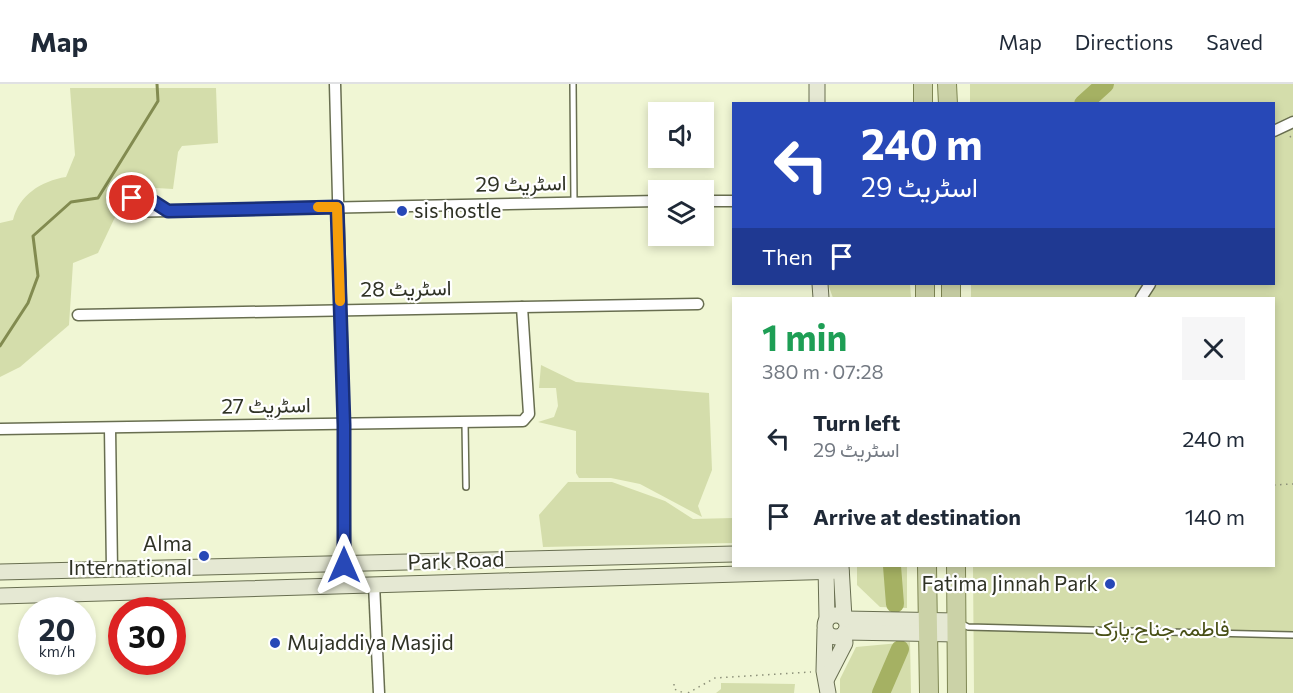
<!DOCTYPE html>
<html lang="en">
<head>
<meta charset="utf-8">
<style>
  :root { --surface:#fff; --page:#f6f6f7; --text:#1f2937; --muted:#747a83; --line:#e0e1e3 }
  body { margin:0; font-family:Commissioner,Vazirmatn,sans-serif; background:var(--page); color:var(--text); height:100vh; display:flex; flex-direction:column; font-size:22px; white-space:nowrap }
  * { box-sizing:border-box; margin:0 }
  p { font-size:20px; color:var(--muted) }
  .icon { flex:none; width:33px; height:33px; fill:none; stroke:currentColor; stroke-width:2; stroke-linecap:round; stroke-linejoin:round }
  .map { position:relative; flex:1; overflow:hidden }
  .side { position:absolute; left:732px; top:213px; width:543px; height:270px; display:flex; flex-direction:column; background:var(--surface); border-radius:0px; box-shadow:0 3px 9px #0003 }
  .side>* { flex:none }
  .guide { position:absolute; left:732px; top:18px; width:543px; height:183px; border-radius:0px; box-shadow:0 3px 9px #0003; background:#2748b7; color:#fff; overflow:hidden }
  .tools { position:absolute; left:648px; top:18px; display:grid; gap:12px }
  .tools a { display:grid; place-items:center; width:66px; height:66px; border-radius:0px; background:var(--surface); box-shadow:0 3px 9px #0003; font-size:30px }
  .speed { position:absolute; left:18px; top:513px; display:flex; gap:12px; font-size:30px; font-weight:700; text-align:center }
  .speed>* { display:grid; place-content:center; width:78px; height:78px; border-radius:50%; background:var(--surface); box-shadow:0 3px 9px #0003; line-height:1 }
  .speed small { font-size:15px; font-weight:400 }
  .speed .limit { border:9px solid #d22; background:#fff; color:#111 }
  .pin { position:absolute; display:grid; place-items:center; width:51px; height:51px; color:#fff; margin:-26px; border:3px solid #fff; border-radius:50%; box-shadow:0 2px 6px #0007 }
  .me { position:absolute; width:66px; margin:-33px; rotate:0deg; stroke-linejoin:round; filter:drop-shadow(0 0 4px #0008) }
  .turn { display:flex; align-items:center; gap:21px; height:126px; padding:0 30px; font-size:27px }
  .turn .icon { width:78px; height:78px; stroke-width:2.5 }
  .turn b { display:block; font-size:42px; line-height:51px }
  .then { display:flex; align-items:center; height:57px; padding:0 30px; background:#0003; gap:12px; font-size:22px }
  .round { display:grid; place-items:center; flex:none; width:63px; height:63px; border-radius:0px; background:var(--page) }
  .head { display:flex; align-items:center; justify-content:space-between; height:102px; padding:0 30px }
  h1 { font-size:36px; font-weight:700; line-height:45px; color:#1e9e55 }
  ul { padding:0; list-style:none }
  li { display:flex; align-items:center; gap:18px; height:78px; padding:0 30px }
  li div { flex:1 }
  li b { display:block; font-size:22px }
  li em { font-style:normal }
  header { display:flex; align-items:center; gap:36px; box-sizing:border-box; height:84px; padding:0 30px; background:var(--surface); border-bottom:2px solid var(--line) }
  header strong { font-size:28px }
  nav { display:flex; gap:33px; margin-inline-start:auto; font-size:21px }
  .map>svg:first-child { display:block }
  .green { fill:#d4ddab }
  .lines { fill:none; stroke-linecap:round; stroke-linejoin:round }
  .stream { stroke:#828b50; stroke-width:3 }
  .river { stroke:#a5b163; stroke-width:18 }
  .lane-casing { stroke:#686e50; stroke-width:8 }
  .street-casing { stroke:#686e50; stroke-width:13 }
  .secondary-casing { stroke:#686e50; stroke-width:17 }
  .primary-casing { stroke:#7e8653; stroke-width:20 }
  .path { stroke:#8c9079; stroke-width:1.5; stroke-dasharray:1.5 4.5; stroke-linecap:butt }
  .lane { stroke:#fff; stroke-width:5 }
  .street { stroke:#fff; stroke-width:10 }
  .secondary { stroke:#e5e8d3; stroke-width:15 }
  .primary { stroke:#cbd2a7; stroke-width:18 }
  .route-casing { stroke:#192f77; stroke-width:15 }
  .route { stroke:#2748b7; stroke-width:10 }
  .slow { stroke:#f59e0b; stroke-width:10 }
  .poi-dot { fill:#2748b7; stroke:#fff; stroke-width:2 }
  .labels { text-anchor:middle; stroke-width:4.5; stroke-linejoin:round; paint-order:stroke }
  .street-label { font-size:21px; fill:#2f3225; stroke:#fff }
  .poi-label { font-size:21px; fill:#2f3225; stroke:#fff; text-anchor:start }
  .park-label { font-size:21px; fill:#484f15; stroke:#fff }
</style>
</head>
<body>
<header>
<strong>Map</strong>
<nav><a>Map</a><a>Directions</a><a>Saved</a></nav>
</header>
<div class="map">
<svg width="1293" height="609" viewBox="0 0 1293 609">
  <rect width="100%" height="100%" fill="#f0f6d4"/>
  <g class="green">
    <path d="M970,0H1293V609H974L973,482H1274V214H971V200H1274V20L970,19Z"/>
    <path d="M70,4H216L218,59L182,62L178,68L173,105L139,103L120,112L116,131L98,169L73,179L69,241L20,283L0,293V139L13,136C19,111 41,97 66,93L75,71Z"/>
    <path d="M828,200H910L911,214H833Z"/>
    <path d="M541,281L576,298L709,309L712,386L698,422L702,433L640,400L611,394H579L576,389V347L538,338L554,333L558,322L556,304H539Z"/>
    <path d="M568,398H612L665,417L693,435L733,434V459L543,463L539,431Z"/>
    <path d="M857,482H907V524L880,523L857,501Z"/>
    <path d="M910,558L911,609H840V595L856,563Z"/>
    <path d="M721,599L795,600L794,609H716L721,605Z"/>
  </g>
  <g class="lines">
    <path class="stream" d="M0,262L28,219L38,192L33,152L71,118L98,114L158,17L157,0"/>
    <g class="river">
      <path d="M1083,20L1105,0"/>
      <path d="M892,482L895,520"/>
      <path d="M881,609L900,565"/>
    </g>
    <g class="lane-casing">
      <g id="lane">
        <path d="M573,0L574,118"/>
        <path d="M465,339L466,403"/>
        <path d="M960,539L968,543L1293,551"/>
      </g>
    </g>
    <g class="street-casing">
      <g id="street">
        <path d="M335,0L344,341L345,501"/>
        <path d="M1274,47L1293,38"/>
        <path d="M704,117H734"/>
        <path d="M168,127C154,118 134,107 119,120L120,128L658,117"/>
        <path d="M1141,214L1150,200"/>
        <path d="M78,231L698,220"/>
        <path d="M110,344L112,486"/>
        <path d="M0,345L523,337L529,330L522,223"/>
        <path d="M374,500L379,609"/>
      </g>
    </g>
    <g class="secondary-casing">
      <g id="secondary">
        <path d="M817,0V20"/>
        <path d="M820,200L821,214"/>
        <path d="M826,482L827,535"/>
        <path d="M841,482L844,534"/>
        <path d="M0,488L734,470"/>
        <path d="M0,512L841,487"/>
        <circle cx="836" cy="542" r="11"/>
        <path d="M845,535L957,537"/>
        <path d="M825,546L824,587L828,609"/>
        <path d="M845,548L957,550"/>
        <path d="M827,594L845,559L844,550"/>
      </g>
    </g>
    <g class="primary-casing">
      <g id="primary">
        <path d="M923,0V20"/>
        <path d="M947,0L948,20"/>
        <path d="M925,200V214"/>
        <path d="M951,200V214"/>
        <path d="M927,482L929,609"/>
        <path d="M956,482L957,609"/>
      </g>
    </g>
    <g class="path">
      <path d="M1290,52L1293,57"/>
      <path d="M1274,401L1293,400"/>
      <path d="M674,600V605L684,609"/>
      <path d="M688,609L715,594L811,588"/>
    </g>
    <use href="#lane" class="lane"/>
    <use href="#street" class="street"/>
    <use href="#secondary" class="secondary"/>
    <use href="#primary" class="primary"/>
  </g>
  <g class="lines">
    <g class="route-casing">
      <path id="route" d="M132,114L154,118L168,127L337,123L344,341V481"/>
    </g>
    <use href="#route" class="route"/>
    <path class="slow" d="M318,123H337L340,217"/>
  </g>
  <g class="poi-dot">
    <circle cx="402" cy="127" r="6"/>
    <circle cx="204" cy="472" r="6"/>
    <circle cx="1110" cy="500" r="6"/>
    <circle cx="275" cy="559" r="6"/>
  </g>
  <g class="labels">
    <g class="street-label">
      <text transform="translate(521 100) rotate(-1)" y="7">اسٹریٹ 29</text>
      <text transform="translate(406 205) rotate(-1)" y="7">اسٹریٹ 28</text>
      <text transform="translate(266 322) rotate(-1)" y="7">اسٹریٹ 27</text>
      <text transform="translate(456 477) rotate(-2)" y="7">Park Road</text>
    </g>
    <g class="poi-label">
      <text x="414" y="134">sis hostle</text>
      <text x="192" y="467" text-anchor="end">Alma<tspan x="192" dy="24">International</tspan></text>
      <text x="1098" y="507" text-anchor="end">Fatima Jinnah Park</text>
      <text x="287" y="566">Mujaddiya Masjid</text>
    </g>
    <g class="park-label">
      <text x="1162" y="552">فاطمہ جناح پارک</text>
    </g>
  </g>
</svg>
<div class="tools">
<a><svg class="icon" aria-label="sound" viewBox="0 0 24 24"><path d="M4 9h4l5-4v14l-5-4H4zM17 9q2 3 0 6"/></svg></a>
<a><svg class="icon" aria-label="layers" viewBox="0 0 24 24"><path d="M12 4l9 5-9 5-9-5zM3 14l9 5 9-5"/></svg></a>
</div>
<div class="speed"><div>20<small>km/h</small></div><div class="limit">30</div></div>
<div class="pin" style="left:132px;top:114px;background:#d93025"><svg class="icon" aria-label="arrive" viewBox="0 0 24 24"><path d="M6 21V4h12l-3 4 3 4H6"/></svg></div>
<svg class="me" style="left:344px;top:481px" viewBox="-20 -20 40 40"><path d="M0-17L14 15 0 8-14 15z" fill="#2748b7" stroke="#fff" stroke-width="4"/></svg>
<div class="guide">
<div class="turn"><svg class="icon" aria-label="left" viewBox="0 0 24 24"><path d="M17 20v-9H6M10 6l-5 5 5 5"/></svg><div><b>240 m</b>اسٹریٹ 29</div></div>
<div class="then">Then<svg class="icon" aria-label="arrive" viewBox="0 0 24 24"><path d="M6 21V4h12l-3 4 3 4H6"/></svg></div>
</div>
<section class="side">
<div class="head"><div><h1>1 min</h1><p>380 m · 07:28</p></div><a class="round"><svg class="icon" aria-label="close" viewBox="0 0 24 24"><path d="M6 6l12 12M18 6L6 18"/></svg></a></div>
<ul>
<li><svg class="icon" aria-label="left" viewBox="0 0 24 24"><path d="M17 20v-9H6M10 6l-5 5 5 5"/></svg><div><b>Turn left</b><p>اسٹریٹ 29</p></div><em>240 m</em></li>
<li><svg class="icon" aria-label="arrive" viewBox="0 0 24 24"><path d="M6 21V4h12l-3 4 3 4H6"/></svg><div><b>Arrive at destination</b></div><em>140 m</em></li>
</ul>
</section>
</div>
</body>
</html>
